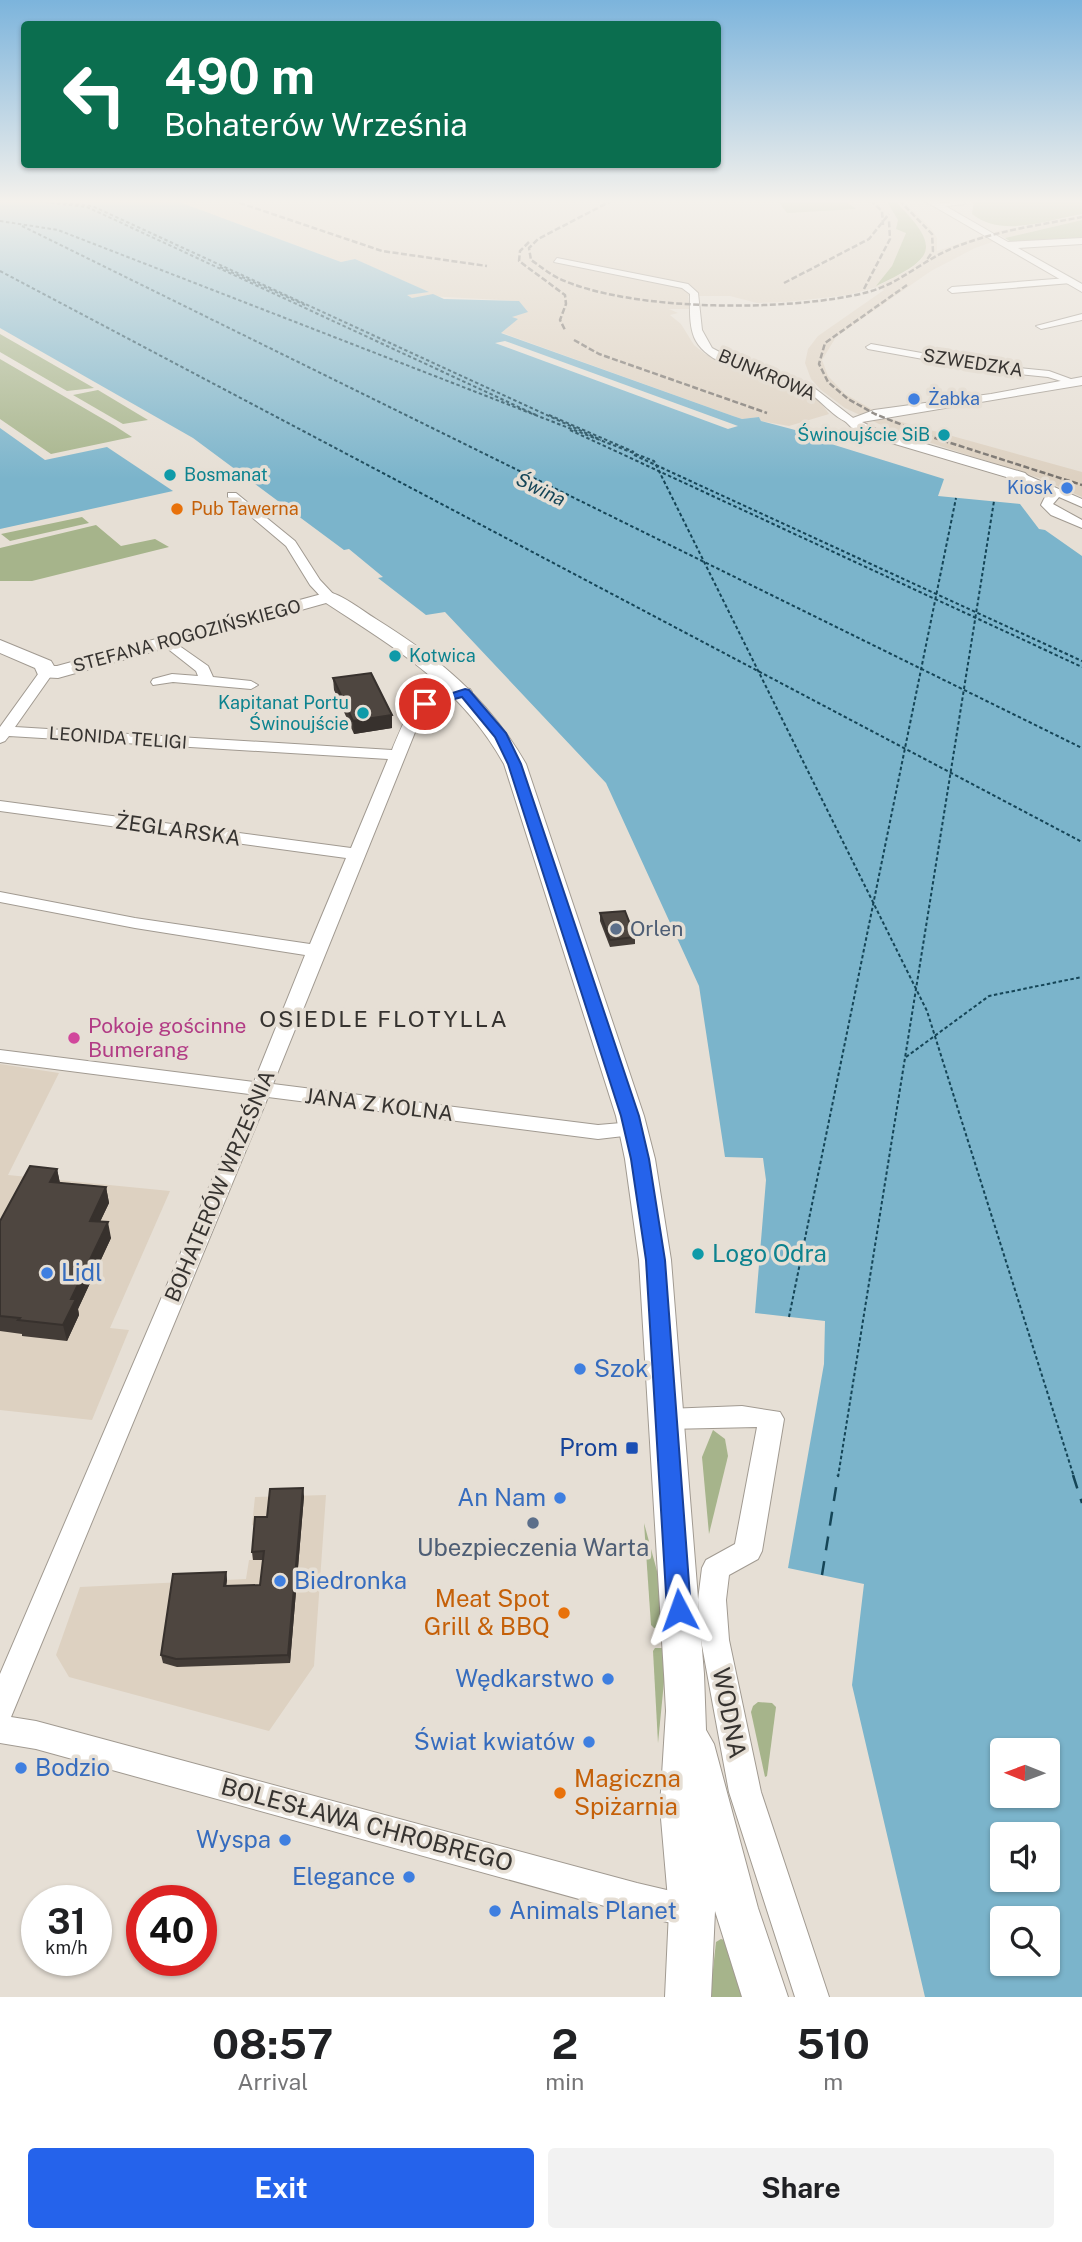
<!DOCTYPE html>
<html lang="en">
<head>
<meta charset="utf-8">
<style>
  :root { --surface:#fff; --page:#f2f2f2; --text:#202124; --muted:#757577; --accent:#2563eb }
  body { margin:0; font-family:"Public Sans",sans-serif; background:var(--page); color:var(--text); height:100vh; display:flex; flex-direction:column; font-size:26px; white-space:nowrap }
  * { box-sizing:border-box; margin:0 }
  p { font-size:23px; color:var(--muted) }
  .icon { flex:none; width:38px; height:38px; fill:none; stroke:currentColor; stroke-width:2; stroke-linecap:round; stroke-linejoin:round }
  .map { position:relative; height:1997px; overflow:hidden }
  .details { display:flex; flex-direction:column; background:var(--surface); flex:1 }
  .details>* { flex:none }
  .hud { position:absolute; left:21px; top:21px; width:700px; height:147px; border-radius:7px; box-shadow:0 2px 5px #0004; background:#0b6e4f; color:#fff; overflow:hidden }
  .needle { width:46px; rotate:271deg }
  .tools { position:absolute; left:990px; top:1738px; display:grid; gap:14px }
  .tools a { display:grid; place-items:center; width:70px; height:70px; border-radius:7px; background:var(--surface); box-shadow:0 2px 5px #0004; font-size:35px }
  .speed { position:absolute; left:21px; top:1885px; display:flex; gap:14px; font-size:35px; font-weight:700; text-align:center }
  .speed>* { display:grid; place-content:center; width:91px; height:91px; border-radius:50%; background:var(--surface); box-shadow:0 2px 5px #0004; line-height:1 }
  .speed small { font-size:18px; font-weight:400 }
  .speed .limit { border:10px solid #d22; background:#fff; color:#111 }
  .pin { position:absolute; display:grid; place-items:center; width:60px; height:60px; color:#fff; margin:-30px; border:4px solid #fff; border-radius:50%; box-shadow:0 2px 7px #0007 }
  .me { position:absolute; width:77px; margin:-38px; rotate:356deg; stroke-linejoin:round; filter:drop-shadow(0 0 5px #0008) }
  .turn { display:flex; align-items:center; gap:24px; height:147px; padding:0 28px; font-size:32px }
  .turn .icon { width:91px; height:91px; stroke-width:2.5 }
  .turn b { display:block; font-size:49px; line-height:60px }
  .eta { display:flex; justify-content:space-evenly; align-items:center; height:119px; text-align:center }
  .eta b { font-size:42px; font-weight:700; line-height:49px }
  .cta { display:flex; gap:14px; margin-top:auto; padding:14px 28px }
  .cta a { flex:1; height:80px; border-radius:7px; background:var(--accent); color:#fff; font-size:28px; font-weight:700; line-height:80px; text-align:center }
  .cta a+a { background:var(--page); color:var(--text) }
  .map>svg:first-child { display:block }
  .built { fill:#ddd1c1; fill-rule:evenodd }
  .green { fill:#a6b48b }
  .forest { fill:#a0af80 }
  .water { fill:#7bb4cb; fill-rule:evenodd }
  .pier { fill:#e6dfd5 }
  .lines { fill:none; stroke-linecap:round; stroke-linejoin:round }
  .ferry-far1 { stroke:#154557; stroke-width:2; stroke-dasharray:3.5 2.5; stroke-linecap:butt }
  .ferry { stroke:#154557; stroke-width:2.5; stroke-dasharray:14 11; stroke-linecap:butt }
  .street-casing { stroke:#a19a91; stroke-width:2 }
  .secondary-casing { stroke:#a19a91; stroke-width:2 }
  .street { fill:#fff; fill-rule:evenodd }
  .secondary { fill:#fff; fill-rule:evenodd }
  .rail { stroke:#77726d; stroke-width:2.5; stroke-dasharray:6 2.5; stroke-linecap:butt }
  .wall { fill:#433c37 }
  .shaded-wall { fill:#37312d }
  .building { fill:#4e4640; stroke:#37312d; stroke-width:2 }
  .route { fill:#2563eb; stroke:#184099; stroke-width:2 }
  .shop-dot { fill:#3f7fe0; stroke:#e6dfd5; stroke-width:2.5 }
  .culture-dot { fill:#0f9aa8; stroke:#e6dfd5; stroke-width:2.5 }
  .food-dot { fill:#e8710a; stroke:#e6dfd5; stroke-width:2.5 }
  .service-dot { fill:#5c6f8a; stroke:#e6dfd5; stroke-width:2.5 }
  .hotel-dot { fill:#d1479c; stroke:#e6dfd5; stroke-width:2.5 }
  .transit-dot { fill:#1a4fb4; stroke:#e6dfd5; stroke-width:2.5 }
  .labels { text-anchor:middle; stroke-width:7; stroke-linejoin:round; paint-order:stroke }
  .far-street-label { font-size:18px; fill:#363330; stroke:#e6dfd5 }
  .far-shop-label { font-size:18px; fill:#366cbe; stroke:#e6dfd5; text-anchor:start }
  .far-culture-label { font-size:18px; fill:#0d838f; stroke:#e6dfd5; text-anchor:end }
  .far-food-label { font-size:18px; fill:#c56008; stroke:#e6dfd5; text-anchor:start }
  .far-water-label { font-size:19px; font-style:italic; fill:#154557; stroke:#e6dfd5 }
  .street-label { font-size:21px; fill:#363330; stroke:#e6dfd5 }
  .service-label { font-size:21px; fill:#4e5e75; stroke:#e6dfd5; text-anchor:start }
  .hotel-label { font-size:21px; fill:#b23c85; stroke:#e6dfd5; text-anchor:start }
  .neighbourhood-label { font-size:23px; letter-spacing:2px; fill:#363330; stroke:#e6dfd5 }
  .near-culture-label { font-size:24px; fill:#0d838f; stroke:#e6dfd5; text-anchor:start }
  .near-shop-label { font-size:24px; fill:#366cbe; stroke:#e6dfd5; text-anchor:start }
  .near-transit-label { font-size:24px; fill:#164399; stroke:#e6dfd5; text-anchor:end }
  .near-service-label { font-size:24px; fill:#4e5e75; stroke:#e6dfd5 }
  .near-food-label { font-size:24px; fill:#c56008; stroke:#e6dfd5; text-anchor:end }
  .near-street-label { font-size:24px; fill:#363330; stroke:#e6dfd5 }
</style>
</head>
<body>
<div class="map">
<svg width="1082" height="1997" viewBox="0 0 1082 1997">
  <rect width="100%" height="100%" fill="#e6dfd5"/>
  <g class="built">
    <path d="M174,200H902L931,228L937,238V251L987,234L998,240L975,248L931,271L836,337L822,360L828,376L845,394L887,418L1082,472V497L1039,478L894,431L845,408L821,390L811,379L805,363L808,349L818,336L884,290L877,287L848,295L787,302L757,303L730,296H688L690,309H669L678,313L670,315L681,324L694,345L705,354L804,390L817,397L829,414L789,426L761,421L759,417L742,419L733,416L500,332L517,319L511,318L518,313H525L519,301L428,296L412,298L406,295L428,292L355,259L341,262ZM891,206L926,248L921,260L910,269L878,286L892,266L906,233Z"/>
    <path d="M1082,215V220L1005,238L994,232Z"/>
    <path d="M0,1064L59,1073L8,1175L170,1191L110,1328L129,1330L92,1420L0,1410Z"/>
    <path d="M326,1495L314,1666L269,1731L69,1677L56,1655L80,1587L246,1579L249,1560H252L256,1526L252,1525L255,1497Z"/>
  </g>
  <g class="green">
    <path d="M974,200H1082V214C1047,220 1002,238 972,214Z"/>
    <path d="M1082,220V239L1011,242L1005,238Z"/>
    <path d="M0,334L94,388L67,391L0,352Z"/>
    <path d="M0,359L115,426L132,437L51,454L0,419Z"/>
    <path d="M98,390L148,420L123,424L73,395Z"/>
    <path d="M82,517L89,523L10,541L1,534Z"/>
    <path d="M96,525L121,546L155,539L169,547L32,581H0V548Z"/>
    <path d="M713,1430L725,1439L728,1456L709,1534L702,1457Z"/>
    <path d="M644,1523L664,1597L663,1628H654L651,1625Z"/>
    <path d="M655,1648H665L667,1651L658,1743L653,1651Z"/>
    <path d="M758,1702L772,1703L776,1707L767,1776L765,1777L751,1712L753,1706Z"/>
    <path d="M721,1939L727,1941L747,1997H710L716,1942Z"/>
  </g>
  <g class="forest">
    <path d="M777,200H844L856,209L787,213Z"/>
    <path d="M886,200H894C942,248 936,258 876,286L892,266L906,233L896,229L898,220Z"/>
  </g>
  <g class="water">
    <path d="M0,200H174L341,262L355,259L429,292L407,295L412,298L433,294L444,299L519,301L528,312L512,317L518,319L501,333L733,416L742,419L759,417L761,421L833,440L828,443L944,479L938,496L1020,504L1039,529L1045,530L1082,556V1997H925L852,1685L864,1584L788,1568L824,1364L825,1321L755,1313L766,1180L763,1158L725,1157L699,986L606,783L445,612L426,615L378,578L383,577L349,549L344,550L193,438L0,328ZM1003,1750H1048V1796H1003ZM1003,1834H1048V1880H1003ZM1003,1918H1048V1964H1003Z"/>
    <path d="M0,428L45,460L107,447L173,491L0,529Z"/>
  </g>
  <path class="pier" d="M505,341L738,426L728,429L495,343Z"/>
  <g class="lines">
    <g class="ferry-far1">
      <path d="M27,200L87,207L536,415"/>
      <path d="M40,200L92,206L601,440"/>
      <path d="M0,221L58,230L654,461L927,1011L1074,1477"/>
      <path d="M22,226L1082,748"/>
      <path d="M220,267L305,305"/>
      <path d="M0,271L1082,842"/>
      <path d="M549,415L634,452"/>
      <path d="M570,430L1082,667"/>
      <path d="M634,455L1082,661"/>
      <path d="M906,1057L989,996L1082,977"/>
      <path d="M789,1317L956,498"/>
      <path d="M838,1477L994,501"/>
    </g>
    <g class="ferry">
      <path d="M1073,1475L1082,1503"/>
      <path d="M822,1575L838,1475"/>
    </g>
    <g class="street-casing">
      <g id="street">
        <path d="M962,200L965,204L937,207L933,205Z"/>
        <path d="M557,258L688,284L698,293L702,330L712,348L738,362L813,387L857,421L852,424C832,418 822,399 804,390C774,376 708,371 694,337C689,324 690,308 690,294L682,288L554,262Z"/>
        <path d="M1068,278L1071,283L952,293L948,290L952,287Z"/>
        <path d="M1082,314V320L1041,329L1036,326Z"/>
        <path d="M871,344L989,365L1049,371L1079,382L1074,385L1048,377L989,371L868,349L866,347Z"/>
        <path d="M1016,474H1024L1082,499V507L1059,497L1053,504L1082,520V528L1051,515L1041,505L1045,497L1050,493L1016,478Z"/>
        <path d="M228,493H236L295,541L320,580L336,597L334,600H324L310,585L286,546L228,497Z"/>
        <path d="M168,638L208,666L213,677L251,681L258,685L251,689L173,682L153,685L151,682L153,679L172,674L198,676L196,671L163,645L161,642Z"/>
        <path d="M46,669L53,673L15,727L392,750C413,700 412,701 465,688L470,689L472,692L470,695L429,707L422,715L273,1084L598,1125L633,1122L641,1124L644,1129L641,1134L598,1139L268,1097L11,1717L36,1721L637,1883L705,1899L710,1911L705,1923L693,1928L637,1915L36,1749L0,1743V1674L249,1094L0,1062V1050L254,1082L305,955L135,928L0,902V892L135,918L310,944L346,858L0,811V801L351,848L388,759L9,736L5,741L0,743V727L41,670Z"/>
        <path d="M742,1406L780,1412L784,1419L762,1551L758,1559L729,1575L726,1600L729,1640L761,1792L829,1997H795L729,1792L701,1640L698,1600L702,1568L706,1560L735,1544L757,1427L667,1429L658,1426L654,1419L658,1412L667,1409Z"/>
      </g>
    </g>
    <g class="secondary-casing">
      <g id="secondary">
        <path d="M923,200H935L1008,242L1082,238V244L1018,248L1082,284V292Z"/>
        <path d="M1082,377V385L862,422L878,430L1025,473L1028,476L1020,481L868,436L855,431L845,421L874,410L991,394Z"/>
        <path d="M329,592C345,596 361,610 376,619C440,659 487,697 526,764L644,1116L655,1159L671,1260L704,1674L706,1730L714,1744L758,1908L788,1997H742L715,1911L711,1997H665L669,1911L660,1807L666,1711L664,1674L639,1260L625,1159L616,1116L504,764C462,688 398,650 326,603L58,678L39,677L35,668L0,653V640L51,661L54,666H57Z"/>
      </g>
    </g>
    <use href="#street" class="street"/>
    <use href="#secondary" class="secondary"/>
    <g class="rail">
      <path d="M231,200L382,251L487,266"/>
      <path d="M613,200L538,239L529,248L531,260C540,266 548,273 558,278C629,312 792,312 868,292C899,284 923,260 953,248C994,231 1039,225 1082,217"/>
      <path d="M870,200L882,211L883,225"/>
      <path d="M899,200L932,234L933,251L926,261"/>
      <path d="M529,242L520,251L519,261L565,295L566,304L560,320L565,330"/>
      <path d="M784,283L869,239L889,214"/>
      <path d="M907,285L825,343L819,364L828,382L848,399L875,414L935,438L1082,485"/>
      <path d="M864,289L890,239L889,221"/>
      <path d="M574,340L599,354L767,413"/>
    </g>
  </g>
  <g class="wall">
    <path d="M333,678L392,728L354,734L334,690Z"/>
    <path d="M600,913L635,937V944L610,947L600,921Z"/>
    <path d="M57,1169L60,1183L106,1187L109,1203L100,1222L111,1238L78,1309L79,1315L67,1341L22,1336V1334L0,1331V1221Z"/>
    <path d="M304,1496L290,1663L177,1667L163,1663L161,1655L226,1572L227,1580L226,1586L260,1585L263,1560H253L252,1552L267,1517Z"/>
  </g>
  <g class="shaded-wall">
    <path d="M392,715V728L354,734L353,721Z"/>
    <path d="M57,1169L60,1184L50,1182Z"/>
    <path d="M106,1187L109,1203L93,1236L90,1221Z"/>
    <path d="M108,1222L111,1238L78,1309L79,1315L67,1341L63,1325L71,1299Z"/>
    <path d="M303,1488L304,1496L290,1663L288,1655Z"/>
    <path d="M226,1572L227,1580L225,1594L224,1586Z"/>
  </g>
  <g class="building">
    <path d="M371,673L392,715L353,721L333,678Z"/>
    <path d="M625,911L635,937L610,940L600,913Z"/>
    <path d="M30,1166L57,1169L50,1182L106,1187L90,1221L108,1222L71,1299H76L63,1325L18,1320L20,1318L0,1316V1221Z"/>
    <path d="M303,1488L288,1655L176,1659L161,1655L173,1574L226,1572L224,1586L260,1585L264,1551L252,1552L255,1517H267L270,1489Z"/>
  </g>
  <linearGradient id="sky" x2="0" y2="1"><stop stop-color="#7cb4dc"/><stop offset="0.42" stop-color="#f4f1ec"/><stop offset="1" stop-color="#f4f1ec" stop-opacity="0"/></linearGradient>
  <rect width="1082" height="479" fill="url(#sky)"/>
  <path class="route" d="M465,689L469,690L506,733L521,764L639,1116L649,1159L665,1260L691,1610L688,1617L679,1620L671,1617L667,1610L646,1260L631,1159L621,1116L508,764L495,737L462,697L425,707L418,704Z"/>
  <g class="shop-dot">
    <circle cx="914" cy="399" r="7"/>
    <circle cx="1067" cy="488" r="7"/>
    <circle cx="47" cy="1273" r="7"/>
    <circle cx="580" cy="1369" r="7"/>
    <circle cx="560" cy="1498" r="7"/>
    <circle cx="280" cy="1581" r="7"/>
    <circle cx="608" cy="1679" r="7"/>
    <circle cx="589" cy="1742" r="7"/>
    <circle cx="21" cy="1768" r="7"/>
    <circle cx="285" cy="1840" r="7"/>
    <circle cx="409" cy="1877" r="7"/>
    <circle cx="495" cy="1911" r="7"/>
  </g>
  <g class="culture-dot">
    <circle cx="944" cy="435" r="7"/>
    <circle cx="170" cy="475" r="7"/>
    <circle cx="395" cy="656" r="7"/>
    <circle cx="363" cy="713" r="7"/>
    <circle cx="698" cy="1254" r="7"/>
  </g>
  <g class="food-dot">
    <circle cx="177" cy="509" r="7"/>
    <circle cx="564" cy="1613" r="7"/>
    <circle cx="560" cy="1793" r="7"/>
  </g>
  <g class="service-dot">
    <circle cx="616" cy="929" r="7"/>
    <circle cx="533" cy="1523" r="7"/>
  </g>
  <circle class="hotel-dot" cx="74" cy="1038" r="7"/>
  <rect class="transit-dot" x="625" y="1441" width="14" height="14" rx="3.5"/>
  <g class="labels">
    <g class="far-street-label">
      <text transform="translate(973 363) rotate(9)" y="6">SZWEDZKA</text>
      <text transform="translate(767 375) rotate(23)" y="6">BUNKROWA</text>
      <text transform="translate(187 636) rotate(-15)" y="6">STEFANA ROGOZIŃSKIEGO</text>
      <text transform="translate(118 738) rotate(4)" y="6">LEONIDA TELIGI</text>
    </g>
    <g class="far-shop-label">
      <text x="928" y="405">Żabka</text>
      <text x="1053" y="494" text-anchor="end">Kiosk</text>
    </g>
    <g class="far-culture-label">
      <text x="930" y="441">Świnoujście SiB</text>
      <text x="184" y="481" text-anchor="start">Bosmanat</text>
      <text x="409" y="662" text-anchor="start">Kotwica</text>
      <text x="349" y="709">Kapitanat Portu<tspan x="349" dy="21">Świnoujście</tspan></text>
    </g>
    <g class="far-food-label">
      <text x="191" y="515">Pub Tawerna</text>
    </g>
    <g class="far-water-label">
      <text transform="translate(541 489) rotate(26)" y="7">Świna</text>
    </g>
    <g class="street-label">
      <text transform="translate(178 830) rotate(8)" y="7">ŻEGLARSKA</text>
      <text transform="translate(379 1105) rotate(7)" y="7">JANA Z KOLNA</text>
      <text transform="translate(220 1186) rotate(-67)" y="7">BOHATERÓW WRZEŚNIA</text>
    </g>
    <g class="service-label">
      <text x="630" y="936">Orlen</text>
    </g>
    <g class="hotel-label">
      <text x="88" y="1033">Pokoje gościnne<tspan x="88" dy="24">Bumerang</tspan></text>
    </g>
    <g class="neighbourhood-label">
      <text x="384" y="1027">OSIEDLE FLOTYLLA</text>
    </g>
    <g class="near-culture-label">
      <text x="712" y="1262">Logo Odra</text>
    </g>
    <g class="near-shop-label">
      <text x="61" y="1281">Lidl</text>
      <text x="594" y="1377">Szok</text>
      <text x="546" y="1506" text-anchor="end">An Nam</text>
      <text x="294" y="1589">Biedronka</text>
      <text x="594" y="1687" text-anchor="end">Wędkarstwo</text>
      <text x="575" y="1750" text-anchor="end">Świat kwiatów</text>
      <text x="35" y="1776">Bodzio</text>
      <text x="271" y="1848" text-anchor="end">Wyspa</text>
      <text x="395" y="1885" text-anchor="end">Elegance</text>
      <text x="509" y="1919">Animals Planet</text>
    </g>
    <g class="near-transit-label">
      <text x="618" y="1456">Prom</text>
    </g>
    <g class="near-service-label">
      <text x="533" y="1556">Ubezpieczenia Warta</text>
    </g>
    <g class="near-food-label">
      <text x="550" y="1607">Meat Spot<tspan x="550" dy="28">Grill &amp; BBQ</tspan></text>
      <text x="574" y="1787" text-anchor="start">Magiczna<tspan x="574" dy="28">Spiżarnia</tspan></text>
    </g>
    <g class="near-street-label">
      <text transform="translate(729 1713) rotate(79)" y="8">WODNA</text>
      <text transform="translate(367 1825) rotate(15)" y="8">BOLESŁAWA CHROBREGO</text>
    </g>
  </g>
</svg>
<div class="tools">
<a><svg class="needle" viewBox="-14 -14 28 28"><path d="M0-13l5 13h-10z" fill="#e53935"/><path d="M0 13l5-13h-10z" fill="#757577"/></svg></a>
<a><svg class="icon" aria-label="sound" viewBox="0 0 24 24"><path d="M4 9h4l5-4v14l-5-4H4zM17 9q2 3 0 6"/></svg></a>
<a><svg class="icon" aria-label="search" viewBox="0 0 24 24"><circle cx="10" cy="10" r="6"/><path d="M15 15l6 6"/></svg></a>
</div>
<div class="speed"><div>31<small>km/h</small></div><div class="limit">40</div></div>
<div class="pin" style="left:425px;top:704px;background:#d93025"><svg class="icon" aria-label="arrive" viewBox="0 0 24 24"><path d="M6 21V4h12l-3 4 3 4H6"/></svg></div>
<svg class="me" style="left:679px;top:1610px" viewBox="-20 -20 40 40"><path d="M0-17L14 15 0 8-14 15z" fill="#2563eb" stroke="#fff" stroke-width="4"/></svg>
<div class="hud">
<div class="turn"><svg class="icon" aria-label="left" viewBox="0 0 24 24"><path d="M17 20v-9H6M10 6l-5 5 5 5"/></svg><div><b>490 m</b>Bohaterów Września</div></div>
</div>
</div>
<section class="details">
<div class="eta">
<div><b>08:57</b><p>Arrival</p></div>
<div><b>2</b><p>min</p></div>
<div><b>510</b><p>m</p></div>
</div>
<div class="cta"><a>Exit</a><a>Share</a></div>
</section>
</body>
</html>
